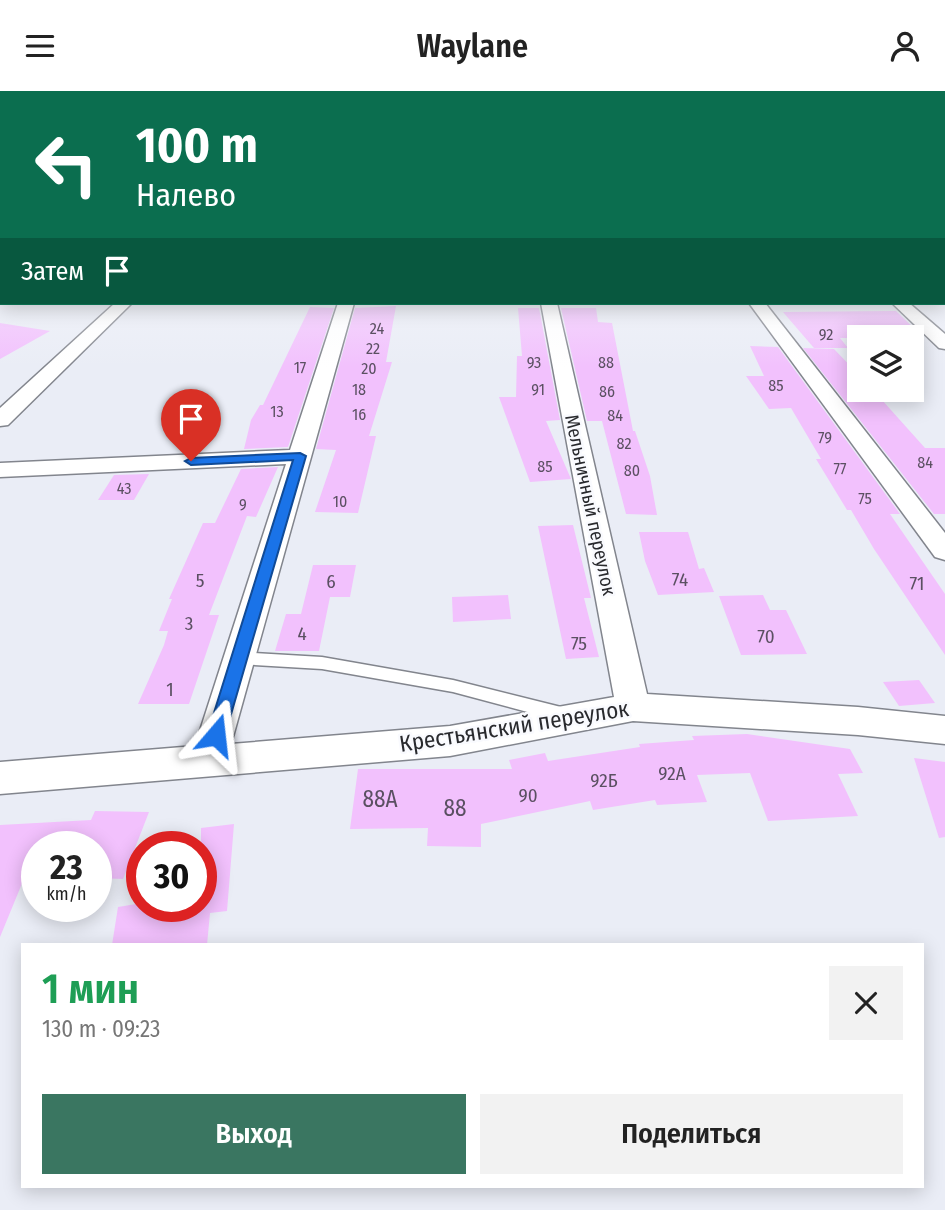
<!DOCTYPE html>
<html lang="ru">
<head>
<meta charset="utf-8">
<style>
  :root { --surface:#fff; --page:#f2f2f2; --text:#222; --muted:#767676; --accent:#3a7661 }
  body { margin:0; font-family:"Fira Sans Condensed",sans-serif; background:var(--page); color:var(--text); height:100vh; display:flex; flex-direction:column; font-size:26px; white-space:nowrap }
  * { box-sizing:border-box; margin:0 }
  p { font-size:23px; color:var(--muted) }
  .icon { flex:none; width:38px; height:38px; fill:none; stroke:currentColor; stroke-width:2; stroke-linecap:round; stroke-linejoin:round }
  .map { position:relative; flex:1; overflow:hidden }
  .drawer { position:absolute; left:21px; top:852px; width:903px; height:245px; display:flex; flex-direction:column; background:var(--surface); border-radius:0px; box-shadow:0 4px 18px #0003 }
  .drawer>* { flex:none }
  .banner { position:absolute; left:0px; top:0px; width:945px; height:214px; box-shadow:0 4px 18px #0003; background:#0b6e4f; color:#fff; overflow:hidden }
  .controls { position:absolute; left:847px; top:234px; display:grid; gap:14px }
  .controls a { display:grid; place-items:center; width:77px; height:77px; border-radius:0px; background:var(--surface); box-shadow:0 4px 18px #0003; font-size:35px }
  .speed { position:absolute; left:21px; top:740px; display:flex; gap:14px; font-size:35px; font-weight:700; text-align:center }
  .speed>* { display:grid; place-content:center; width:91px; height:91px; border-radius:50%; background:var(--surface); box-shadow:0 4px 18px #0003; line-height:1 }
  .speed small { font-size:18px; font-weight:400 }
  .speed .limit { border:10px solid #d22; background:#fff; color:#111 }
  .pin { position:absolute; display:grid; place-items:center; width:60px; height:60px; color:#fff; margin:-72px -30px; border-radius:50% 50% 50% 0; rotate:-45deg; box-shadow:0 0 7px #0007 }
  .pin .icon { rotate:45deg }
  .me { position:absolute; width:77px; margin:-38px; rotate:17deg; stroke-linejoin:round; filter:drop-shadow(0 0 5px #0008) }
  .turn { display:flex; align-items:center; gap:24px; height:147px; padding:0 21px; font-size:32px }
  .turn .icon { width:91px; height:91px; stroke-width:2.5 }
  .turn b { display:block; font-size:49px; line-height:60px }
  .then { display:flex; align-items:center; height:66px; padding:0 21px; background:#0003; gap:14px; font-size:26px }
  .round { display:grid; place-items:center; flex:none; width:74px; height:74px; border-radius:0px; background:var(--page) }
  .overview { display:flex; align-items:center; justify-content:space-between; height:119px; padding:0 21px }
  h1 { font-size:42px; font-weight:600; line-height:52px; color:#1e9e55 }
  .button { display:flex; gap:14px; margin-top:auto; padding:14px 21px }
  .button a { flex:1; height:80px; border-radius:0px; background:var(--accent); color:#fff; font-size:28px; font-weight:600; line-height:80px; text-align:center }
  .button a+a { background:var(--page); color:var(--text) }
  header { display:flex; justify-content:space-between; align-items:center; height:91px; padding:0 21px; background:var(--surface); font-size:32px; font-weight:600 }
  .map>svg:first-child { display:block }
  .building { fill:#f2c1fd }
  .lines { fill:none; stroke-linecap:round; stroke-linejoin:round }
  .service-casing { stroke:#82858d; stroke-width:3 }
  .minor-casing { stroke:#82858d; stroke-width:3 }
  .service { fill:#fff; fill-rule:evenodd }
  .minor { fill:#fff; fill-rule:evenodd }
  .route { fill:#1a73e8; stroke:#114b97; stroke-width:2 }
  .labels { text-anchor:middle; stroke-width:5; stroke-linejoin:round; paint-order:stroke }
  .far-number-label { font-size:16px; fill:#5b5062 }
  .far-street-label { font-size:19px; fill:#292a2e; stroke:#f9fafe }
  .number-label { font-size:19px; fill:#5b5062 }
  .street-label { font-size:23px; fill:#292a2e; stroke:#f9fafe }
  .near-number-label { font-size:23px; fill:#5b5062 }
</style>
</head>
<body>
<header><svg class="icon" aria-label="menu" viewBox="0 0 24 24"><path d="M4 6h16M4 12h16M4 18h16"/></svg>Waylane<svg class="icon" aria-label="person" viewBox="0 0 24 24"><circle cx="12" cy="8" r="4"/><path d="M4 21q1-7 8-7t8 7"/></svg></header>
<div class="map">
<svg width="945" height="1119" viewBox="0 0 945 1119">
  <rect width="100%" height="100%" fill="#eaedf6"/>
  <g class="building">
    <path d="M396,215L386,271H392L369,345H376L358,422L315,421L336,359L316,358L355,217Z"/>
    <path d="M310,216L334,217L288,356L244,358L251,329L260,314H263Z"/>
    <path d="M518,217H539L560,329L546,330L571,388L530,391L499,306H516L517,265H522Z"/>
    <path d="M561,217H596L598,231L612,232L633,340H635L650,385L657,424L626,423L602,330H587Z"/>
    <path d="M896,220L924,247H840L848,257H814L783,221Z"/>
    <path d="M0,232L50,240L0,268Z"/>
    <path d="M750,255L778,256L900,423H890L945,503V564L874,458L851,419H847L816,368H821L791,317L769,318L746,285H764Z"/>
    <path d="M803,257L834,258L859,284V299H873L925,357H945V423H934Z"/>
    <path d="M278,376L256,426L247,425L209,524H219L189,613H138L164,554L168,540H159L172,508H169L203,432H215L241,378Z"/>
    <path d="M149,383L134,409H98L114,384Z"/>
    <path d="M573,434L591,507H584L599,566L566,568L538,435Z"/>
    <path d="M639,441H688L699,478L704,477L714,501L658,504L645,470Z"/>
    <path d="M313,474H356L350,506H330L319,560H275L286,523H301Z"/>
    <path d="M508,504L511,528L453,531L452,506Z"/>
    <path d="M763,504L770,519H786L807,563L741,564L719,505Z"/>
    <path d="M919,589L935,612L899,615L883,591Z"/>
    <path d="M747,643L850,658L863,682L838,683L858,725L768,730L750,682L697,684L707,711L657,714L655,709L593,719L590,710L481,733V756L427,755L428,737L350,738L358,678H512L509,669L545,662L548,670L640,656L639,653L694,649L692,645Z"/>
    <path d="M914,667L945,671V746L939,747Z"/>
    <path d="M95,720L149,721L123,788L96,787V756H37L0,846V734L91,729Z"/>
    <path d="M234,733L227,820L210,822L207,854H112L118,816L142,812V816H201V737Z"/>
  </g>
  <g class="lines">
    <g class="service-casing">
      <path id="service" d="M239,561L322,566L453,589L561,616L567,618L570,623L567,628L561,630L453,601L322,578L239,573L233,571L231,567L233,563Z"/>
    </g>
    <g class="minor-casing">
      <g id="minor">
        <path d="M943,121L945,122V130L943,129Z"/>
        <path d="M115,212H132L8,334L0,335V317Z"/>
        <path d="M338,212H354L231,653L450,635L614,606L541,212H557L647,603L858,616L945,625V653L858,644L633,630L450,665L0,703V671L195,655L286,373L0,386V372L290,359Z"/>
        <path d="M749,212H765L945,442V469L935,466Z"/>
        <path d="M892,212H909L945,243V258L939,257Z"/>
      </g>
    </g>
    <use href="#service" class="service"/>
    <use href="#minor" class="minor"/>
  </g>
  <linearGradient id="sky" x2="0" y2="1"><stop stop-color="#80c6f1"/><stop offset="0.43" stop-color="#f6f7fb"/><stop offset="1" stop-color="#f6f7fb" stop-opacity="0"/></linearGradient>
  <rect width="945" height="276" fill="url(#sky)"/>
  <path class="route" d="M300,362L306,365L225,644L222,649L216,652L210,649L207,644L293,369L191,374L185,370L191,367Z"/>
  <g class="labels">
    <g class="far-number-label">
      <text x="377" y="243">24</text>
      <text x="826" y="249">92</text>
      <text x="373" y="263">22</text>
      <text x="534" y="277">93</text>
      <text x="606" y="277">88</text>
      <text x="300" y="282">17</text>
      <text x="369" y="283">20</text>
      <text x="776" y="300">85</text>
      <text x="359" y="304">18</text>
      <text x="538" y="304">91</text>
      <text x="607" y="306">86</text>
      <text x="277" y="326">13</text>
      <text x="359" y="329">16</text>
      <text x="615" y="330">84</text>
      <text x="825" y="352">79</text>
      <text x="624" y="358">82</text>
      <text x="925" y="377">84</text>
      <text x="545" y="381">85</text>
      <text x="840" y="383">77</text>
      <text x="632" y="385">80</text>
      <text x="124" y="403">43</text>
      <text x="865" y="413">75</text>
      <text x="340" y="416">10</text>
      <text x="243" y="419">9</text>
    </g>
    <g class="far-street-label">
      <text transform="translate(591 414) rotate(78)" y="7">Мельничный переулок</text>
    </g>
    <g class="number-label">
      <text x="680" y="495">74</text>
      <text x="200" y="496">5</text>
      <text x="331" y="497">6</text>
      <text x="917" y="499">71</text>
      <text x="189" y="539">3</text>
      <text x="302" y="549">4</text>
      <text x="766" y="552">70</text>
      <text x="579" y="559">75</text>
      <text x="170" y="605">1</text>
      <text x="672" y="689">92А</text>
      <text x="604" y="696">92Б</text>
      <text x="528" y="711">90</text>
    </g>
    <g class="street-label">
      <text transform="translate(514 635) rotate(-9)" y="8">Крестьянский переулок</text>
    </g>
    <g class="near-number-label">
      <text x="380" y="716">88А</text>
      <text x="455" y="725">88</text>
    </g>
  </g>
</svg>
<div class="controls">
<a><svg class="icon" aria-label="layers" viewBox="0 0 24 24"><path d="M12 4l9 5-9 5-9-5zM3 14l9 5 9-5"/></svg></a>
</div>
<div class="speed"><div>23<small>km/h</small></div><div class="limit">30</div></div>
<div class="pin" style="left:191px;top:370px;background:#d93025"><svg class="icon" aria-label="arrive" viewBox="0 0 24 24"><path d="M6 21V4h12l-3 4 3 4H6"/></svg></div>
<svg class="me" style="left:216px;top:644px" viewBox="-20 -20 40 40"><path d="M0-17L14 15 0 8-14 15z" fill="#1a73e8" stroke="#fff" stroke-width="4"/></svg>
<div class="banner">
<div class="turn"><svg class="icon" aria-label="left" viewBox="0 0 24 24"><path d="M17 20v-9H6M10 6l-5 5 5 5"/></svg><div><b>100 m</b>Налево</div></div>
<div class="then">Затем<svg class="icon" aria-label="arrive" viewBox="0 0 24 24"><path d="M6 21V4h12l-3 4 3 4H6"/></svg></div>
</div>
<section class="drawer">
<div class="overview"><div><h1>1 мин</h1><p>130 m · 09:23</p></div><a class="round"><svg class="icon" aria-label="close" viewBox="0 0 24 24"><path d="M6 6l12 12M18 6L6 18"/></svg></a></div>
<div class="button"><a>Выход</a><a>Поделиться</a></div>
</section>
</div>
</body>
</html>
